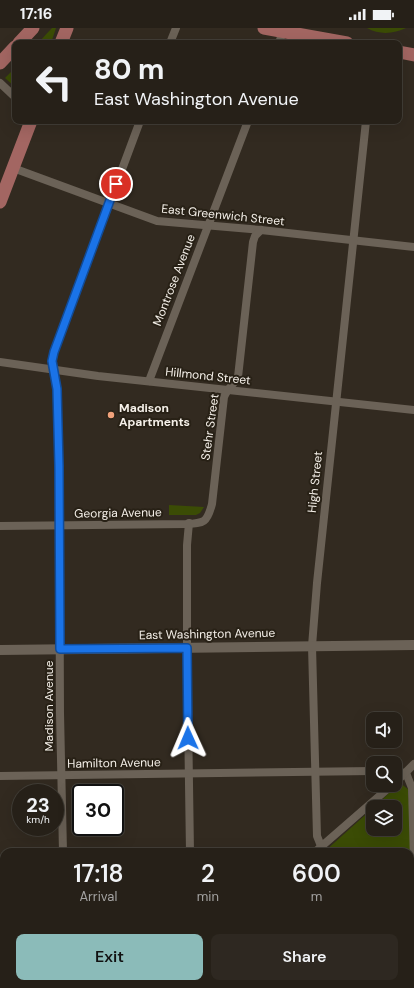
<!DOCTYPE html>
<html lang="en">
<head>
<meta charset="utf-8">
<style>
  :root { --surface:#262018; --page:#2e2821; --text:#f1f3f6; --muted:#a4a3a2; --line:#423e37; --accent:#8bbbb9 }
  body { margin:0; font-family:"DM Sans",sans-serif; background:var(--page); color:var(--text); height:100vh; display:flex; flex-direction:column; font-size:15px; white-space:nowrap }
  * { box-sizing:border-box; margin:0 }
  p { font-size:13px; color:var(--muted) }
  .icon { flex:none; width:22px; height:22px; fill:none; stroke:currentColor; stroke-width:2; stroke-linecap:round; stroke-linejoin:round }
  .map { position:relative; flex:1; overflow:hidden }
  .drawer { position:absolute; left:0px; top:820px; width:414px; height:140px; display:flex; flex-direction:column; background:var(--surface); border-radius:12px 12px 0 0; box-shadow:0 4px 16px #0002,0 0 0 1px var(--line) }
  .drawer>* { flex:none }
  .guide { position:absolute; left:12px; top:12px; width:390px; height:84px; border-radius:8px; box-shadow:0 4px 16px #0002,0 0 0 1px var(--line); background:#262018; color:var(--text); overflow:hidden }
  .fabs { position:absolute; left:366px; top:684px; display:grid; gap:8px }
  .fabs a { display:grid; place-items:center; width:36px; height:36px; border-radius:8px; background:var(--surface); box-shadow:0 4px 16px #0002,0 0 0 1px var(--line); font-size:20px }
  .speed { position:absolute; left:12px; top:756px; display:flex; gap:8px; font-size:20px; font-weight:700; text-align:center }
  .speed>* { display:grid; place-content:center; width:52px; height:52px; border-radius:50%; background:var(--surface); box-shadow:0 4px 16px #0002,0 0 0 1px var(--line); line-height:1 }
  .speed small { font-size:10px; font-weight:400 }
  .speed .limit { border:2px solid #111; border-radius:6px; background:#fff; color:#111 }
  .pin { position:absolute; display:grid; place-items:center; width:34px; height:34px; color:#fff; margin:-17px; border:2px solid #fff; border-radius:50%; box-shadow:0 1px 4px #0007 }
  .me { position:absolute; width:44px; margin:-22px; rotate:359deg; stroke-linejoin:round; filter:drop-shadow(0 0 3px #0008) }
  .turn { display:flex; align-items:center; gap:14px; height:84px; padding:0 16px; font-size:18px }
  .turn .icon { width:52px; height:52px; stroke-width:2.5 }
  .turn b { display:block; font-size:28px; line-height:34px }
  .eta { display:flex; justify-content:space-evenly; align-items:center; height:68px; text-align:center }
  .eta b { font-size:24px; font-weight:600; line-height:28px }
  .primary-button { display:flex; gap:8px; margin-top:auto; padding:8px 16px }
  .primary-button a { flex:1; height:46px; border-radius:8px; background:var(--accent); color:#111; font-size:16px; font-weight:600; line-height:46px; text-align:center }
  .primary-button a+a { background:var(--page); color:var(--text) }
  .status { display:flex; justify-content:space-between; align-items:center; height:28px; padding:0 20px; background:var(--surface); direction:ltr }
  .status svg { height:11px; fill:currentColor }
  .map>svg:first-child { display:block }
  .green { fill:#3b4c05 }
  .lines { fill:none; stroke-linecap:round; stroke-linejoin:round }
  .minor { stroke:#6b6257; stroke-width:8 }
  .tertiary { stroke:#6b6257; stroke-width:10 }
  .primary { stroke:#a36662; stroke-width:13 }
  .route-casing { stroke:#114b97; stroke-width:10 }
  .route { stroke:#1a73e8; stroke-width:7 }
  .poi-dot { fill:#f1a27b; stroke:#282116; stroke-width:1.5 }
  .labels { text-anchor:middle; stroke-width:4; stroke-linejoin:round; paint-order:stroke }
  .street-label { font-size:12px; fill:#f5f0e9; stroke:#282116 }
  .poi-label { font-size:12px; font-weight:bold; fill:#f5f0e9; stroke:#282116; text-anchor:start }
</style>
</head>
<body>
<div class="status"><b>17:16</b><svg viewBox="0 0 49 12"><path d="M0 12V9h3v3zM5 12V6h3v6zM10 12V3h3v9zM15 12V0h3v12zM26 1h20v11H26zM47 4h2v5h-2z"/></svg></div>
<div class="map">
<svg width="414" height="960" viewBox="0 0 414 960">
  <rect width="100%" height="100%" fill="#322a20"/>
  <g class="green">
    <path d="M52,0H56L51,15H38Z"/>
    <path d="M367,0H406C394,6 379,7 367,0Z"/>
    <path d="M15,40V59L5,50Z"/>
    <path d="M169,477L204,479L200,485L196,487H169Z"/>
    <path d="M400,755L408,761L411,801L412,960H179L183,956H410V824H324L373,780V801H395V779H374Z"/>
  </g>
  <g class="lines">
    <g class="minor">
      <path d="M170,15L176,0"/>
      <path d="M279,15L283,3"/>
      <path d="M0,55L15,69"/>
      <path d="M13,140L157,193L261,202L414,219"/>
      <path d="M0,334L98,348L414,382"/>
      <path d="M149,353L248,93"/>
      <path d="M189,495L187,517V620L190,824"/>
      <path d="M0,498L186,496C204,495 207,495 212,476L224,369C227,361 233,357 238,349L253,214L255,208L261,202"/>
      <path d="M395,744L406,745L412,760L414,834"/>
      <path d="M0,748L373,743"/>
      <path d="M395,755L414,736"/>
      <path d="M321,818L317,808L312,618L317,555L366,93"/>
      <path d="M63,824L60,685L59,438L57,361L54,341L52,333L54,324L140,93"/>
      <path d="M315,824L392,757"/>
      <path d="M64,956V960"/>
      <path d="M170,960L174,956"/>
    </g>
    <path class="tertiary" d="M0,622L414,617"/>
    <g class="primary">
      <path d="M264,0L347,15"/>
      <path d="M19,15L33,0"/>
      <path d="M61,15L67,0"/>
      <path d="M399,24L414,27"/>
      <path d="M0,35L15,19"/>
      <path d="M0,174L31,93"/>
    </g>
  </g>
  <g class="lines">
    <g class="route-casing">
      <path id="route" d="M116,156L54,324L52,333L57,361L59,438L60,621L187,620L188,710"/>
    </g>
    <use href="#route" class="route"/>
  </g>
  <circle class="poi-dot" cx="111" cy="387" r="4"/>
  <g class="labels">
    <g class="street-label">
      <text transform="translate(223 187) rotate(6)" y="4">East Greenwich Street</text>
      <text transform="translate(174 252) rotate(-69)" y="4">Montrose Avenue</text>
      <text transform="translate(208 348) rotate(6)" y="4">Hillmond Street</text>
      <text transform="translate(210 399) rotate(-82)" y="4">Stehr Street</text>
      <text transform="translate(315 454) rotate(-84)" y="4">High Street</text>
      <text transform="translate(118 485) rotate(-1)" y="4">Georgia Avenue</text>
      <text transform="translate(207 606) rotate(-1)" y="4">East Washington Avenue</text>
      <text transform="translate(49 678) rotate(-90)" y="4">Madison Avenue</text>
      <text transform="translate(114 735) rotate(-1)" y="4">Hamilton Avenue</text>
    </g>
    <g class="poi-label">
      <text x="119" y="384">Madison<tspan x="119" dy="14">Apartments</tspan></text>
    </g>
  </g>
</svg>
<div class="fabs">
<a><svg class="icon" aria-label="sound" viewBox="0 0 24 24"><path d="M4 9h4l5-4v14l-5-4H4zM17 9q2 3 0 6"/></svg></a>
<a><svg class="icon" aria-label="search" viewBox="0 0 24 24"><circle cx="10" cy="10" r="6"/><path d="M15 15l6 6"/></svg></a>
<a><svg class="icon" aria-label="layers" viewBox="0 0 24 24"><path d="M12 4l9 5-9 5-9-5zM3 14l9 5 9-5"/></svg></a>
</div>
<div class="speed"><div>23<small>km/h</small></div><div class="limit">30</div></div>
<div class="pin" style="left:116px;top:156px;background:#d93025"><svg class="icon" aria-label="arrive" viewBox="0 0 24 24"><path d="M6 21V4h12l-3 4 3 4H6"/></svg></div>
<svg class="me" style="left:188px;top:710px" viewBox="-20 -20 40 40"><path d="M0-17L14 15 0 8-14 15z" fill="#1a73e8" stroke="#fff" stroke-width="4"/></svg>
<div class="guide">
<div class="turn"><svg class="icon" aria-label="left" viewBox="0 0 24 24"><path d="M17 20v-9H6M10 6l-5 5 5 5"/></svg><div><b>80 m</b>East Washington Avenue</div></div>
</div>
<section class="drawer">
<div class="eta">
<div><b>17:18</b><p>Arrival</p></div>
<div><b>2</b><p>min</p></div>
<div><b>600</b><p>m</p></div>
</div>
<div class="primary-button"><a>Exit</a><a>Share</a></div>
</section>
</div>
</body>
</html>
